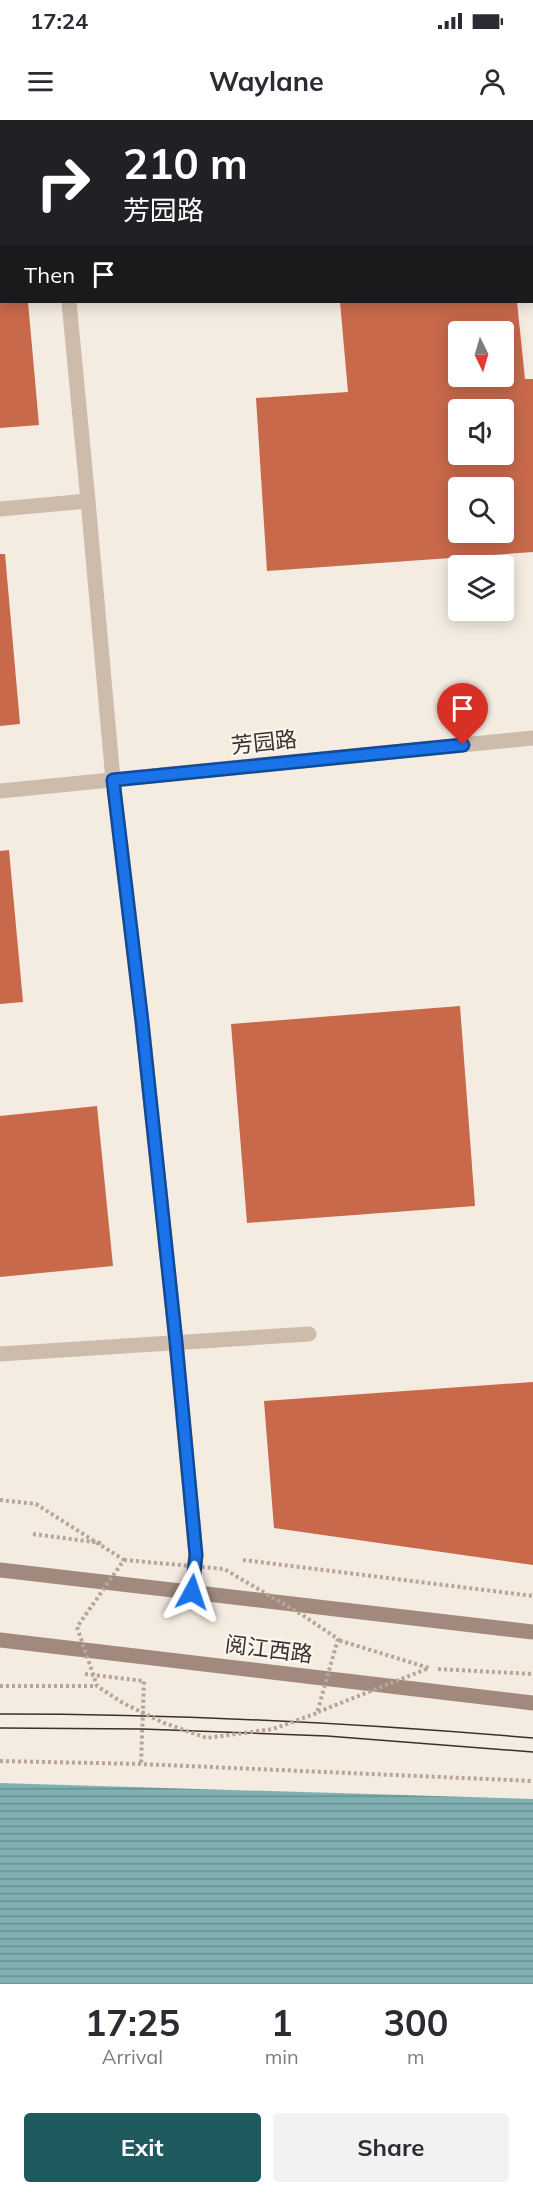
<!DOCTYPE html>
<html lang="en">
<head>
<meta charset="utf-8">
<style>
  :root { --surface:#fff; --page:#f2f2f3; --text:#2b2b33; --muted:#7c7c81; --accent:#1f5a5e }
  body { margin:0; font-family:Mulish,"Noto Sans SC",sans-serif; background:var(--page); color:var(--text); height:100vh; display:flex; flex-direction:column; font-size:22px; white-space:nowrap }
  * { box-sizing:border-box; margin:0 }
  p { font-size:20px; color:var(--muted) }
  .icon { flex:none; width:33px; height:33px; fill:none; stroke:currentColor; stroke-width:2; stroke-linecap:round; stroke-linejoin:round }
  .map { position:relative; height:1864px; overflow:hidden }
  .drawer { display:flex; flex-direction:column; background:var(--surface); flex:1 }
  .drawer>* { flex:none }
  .banner { position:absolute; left:0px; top:0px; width:534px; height:183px; box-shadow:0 3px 15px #0003; background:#202124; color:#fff; overflow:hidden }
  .needle { width:39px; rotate:175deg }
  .controls { position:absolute; left:448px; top:201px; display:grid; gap:12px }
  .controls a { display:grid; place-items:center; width:66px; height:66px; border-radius:6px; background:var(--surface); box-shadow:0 3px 15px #0003; font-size:30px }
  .pin { position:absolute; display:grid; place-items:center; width:51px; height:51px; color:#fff; margin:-62px -26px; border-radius:50% 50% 50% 0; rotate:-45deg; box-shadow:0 0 6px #0007 }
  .pin .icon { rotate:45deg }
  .me { position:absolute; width:66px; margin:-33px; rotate:5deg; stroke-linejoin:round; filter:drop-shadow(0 0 4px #0008) }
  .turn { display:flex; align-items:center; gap:21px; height:126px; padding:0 24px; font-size:27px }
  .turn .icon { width:78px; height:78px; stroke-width:2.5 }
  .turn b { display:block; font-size:42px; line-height:51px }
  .then { display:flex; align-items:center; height:57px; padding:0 24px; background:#0003; gap:12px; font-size:22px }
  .eta { display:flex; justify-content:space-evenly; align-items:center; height:102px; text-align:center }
  .eta b { font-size:36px; font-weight:700; line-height:42px }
  .cta { display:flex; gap:12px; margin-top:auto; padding:12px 24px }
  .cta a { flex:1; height:69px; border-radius:6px; background:var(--accent); color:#fff; font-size:24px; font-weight:700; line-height:69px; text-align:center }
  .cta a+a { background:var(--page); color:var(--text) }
  .status { display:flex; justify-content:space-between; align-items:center; height:42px; padding:0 30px; background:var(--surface); direction:ltr }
  .status svg { height:16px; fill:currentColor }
  header { display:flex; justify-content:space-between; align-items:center; height:78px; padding:0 24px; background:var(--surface); font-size:27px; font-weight:700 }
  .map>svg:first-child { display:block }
  .water { fill:url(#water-rules) }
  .building { fill:#c8694b; fill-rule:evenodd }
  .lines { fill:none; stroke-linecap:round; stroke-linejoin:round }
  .path { stroke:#b9a596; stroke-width:4; stroke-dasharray:3 3; stroke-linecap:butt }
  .minor { stroke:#cdbbac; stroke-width:15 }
  .tertiary { stroke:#cdbbac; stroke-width:15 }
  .secondary { stroke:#a18a7d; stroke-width:15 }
  .tram { stroke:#3b302b; stroke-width:1.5 }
  .path-bridge { stroke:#b9a596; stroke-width:4; stroke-dasharray:3 3; stroke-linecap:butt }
  .route-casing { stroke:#114b97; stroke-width:15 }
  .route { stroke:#1a73e8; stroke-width:10 }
  .labels { text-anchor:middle; stroke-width:5; stroke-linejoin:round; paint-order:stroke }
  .street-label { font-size:22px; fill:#3b302b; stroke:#fbf5ee }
</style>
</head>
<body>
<div class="status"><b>17:24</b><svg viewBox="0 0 49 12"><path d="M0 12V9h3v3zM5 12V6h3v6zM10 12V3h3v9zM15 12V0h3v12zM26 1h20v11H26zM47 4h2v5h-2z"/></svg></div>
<header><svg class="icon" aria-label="menu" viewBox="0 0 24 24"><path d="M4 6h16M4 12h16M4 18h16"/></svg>Waylane<svg class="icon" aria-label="person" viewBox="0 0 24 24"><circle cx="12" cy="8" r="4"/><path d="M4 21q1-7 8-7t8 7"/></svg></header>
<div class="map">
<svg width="533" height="1864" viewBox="0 0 533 1864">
  <defs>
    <pattern id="water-rules" width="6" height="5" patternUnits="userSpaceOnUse" patternTransform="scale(1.5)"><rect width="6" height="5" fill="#7fb0b2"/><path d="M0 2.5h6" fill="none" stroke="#699091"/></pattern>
  </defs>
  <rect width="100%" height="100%" fill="#f4ebe1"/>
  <path class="water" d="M0,1663L533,1679V1864H0Z"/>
  <g class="building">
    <path d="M0,182H28L39,305L0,308Z"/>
    <path d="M340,182H517L525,259H533V432L267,451L256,278L348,272ZM459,212H504V256H459ZM459,290H504V334H459ZM459,368H504V412H459Z"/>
    <path d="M0,434H5L20,604L0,606Z"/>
    <path d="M9,730L23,882L0,884V731Z"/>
    <path d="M460,886L475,1086L247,1103L231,904Z"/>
    <path d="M97,986L113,1146L0,1157V996Z"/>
    <path d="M533,1262V1445L274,1408L264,1281Z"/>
  </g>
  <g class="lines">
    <g class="path">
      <path d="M33,1414L101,1423"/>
      <path d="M243,1440L533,1476"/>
      <path d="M438,1549L533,1554"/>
      <path d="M85,1554L144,1561L141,1644"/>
      <path d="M0,1566H97"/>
      <path d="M0,1641L141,1644L533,1661"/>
    </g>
    <g class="minor">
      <path d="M451,2L458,0"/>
      <path d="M0,119H2"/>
      <path d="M69,182L88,381"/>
      <path d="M0,389L88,381L113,660L142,902L176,1222L196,1435L192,1471"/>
      <path d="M0,1234L309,1214"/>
    </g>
    <path class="tertiary" d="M0,671L533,618"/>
    <g class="secondary">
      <path d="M0,1450L533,1512"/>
      <path d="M0,1520L533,1583"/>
    </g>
    <g class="tram">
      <path d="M0,1594C178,1594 355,1603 533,1618"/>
      <path d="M0,1608L142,1609L327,1616L533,1632"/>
    </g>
    <g class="path-bridge">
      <path d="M0,1380L36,1384L124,1440"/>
      <path d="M124,1440L224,1449L304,1496L338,1519L317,1593L273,1609L207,1618L164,1603L123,1583L97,1566L77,1507Z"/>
      <path d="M318,1592L429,1548L338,1520"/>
    </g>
  </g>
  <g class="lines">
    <g class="route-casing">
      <path id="route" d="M192,1472L196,1435L176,1222L142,902L113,660L463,625"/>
    </g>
    <use href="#route" class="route"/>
  </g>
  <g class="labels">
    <g class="street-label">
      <text transform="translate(264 622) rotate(-6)" y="8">芳园路</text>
      <text transform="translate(269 1529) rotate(7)" y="8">阅江西路</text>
    </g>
  </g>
</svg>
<div class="controls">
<a><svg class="needle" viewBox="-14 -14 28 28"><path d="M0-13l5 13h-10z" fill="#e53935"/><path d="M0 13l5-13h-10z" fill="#7c7c81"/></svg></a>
<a><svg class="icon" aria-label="sound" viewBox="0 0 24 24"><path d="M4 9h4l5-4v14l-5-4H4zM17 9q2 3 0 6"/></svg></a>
<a><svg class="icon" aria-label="search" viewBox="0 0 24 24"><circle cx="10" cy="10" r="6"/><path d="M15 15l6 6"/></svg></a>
<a><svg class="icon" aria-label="layers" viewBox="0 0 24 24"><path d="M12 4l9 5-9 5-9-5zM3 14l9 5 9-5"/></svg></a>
</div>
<div class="pin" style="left:463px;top:625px;background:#d93025"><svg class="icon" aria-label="arrive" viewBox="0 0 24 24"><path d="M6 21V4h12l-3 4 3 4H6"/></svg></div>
<svg class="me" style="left:192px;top:1472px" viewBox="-20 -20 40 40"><path d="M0-17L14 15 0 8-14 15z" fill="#1a73e8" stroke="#fff" stroke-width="4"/></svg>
<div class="banner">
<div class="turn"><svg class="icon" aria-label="right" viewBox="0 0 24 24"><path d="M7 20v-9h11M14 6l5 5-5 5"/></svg><div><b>210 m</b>芳园路</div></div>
<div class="then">Then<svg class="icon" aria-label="arrive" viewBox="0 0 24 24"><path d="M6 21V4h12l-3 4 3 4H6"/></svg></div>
</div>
</div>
<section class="drawer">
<div class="eta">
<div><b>17:25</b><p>Arrival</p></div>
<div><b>1</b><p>min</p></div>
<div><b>300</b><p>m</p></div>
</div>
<div class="cta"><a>Exit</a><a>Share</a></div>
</section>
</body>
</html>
